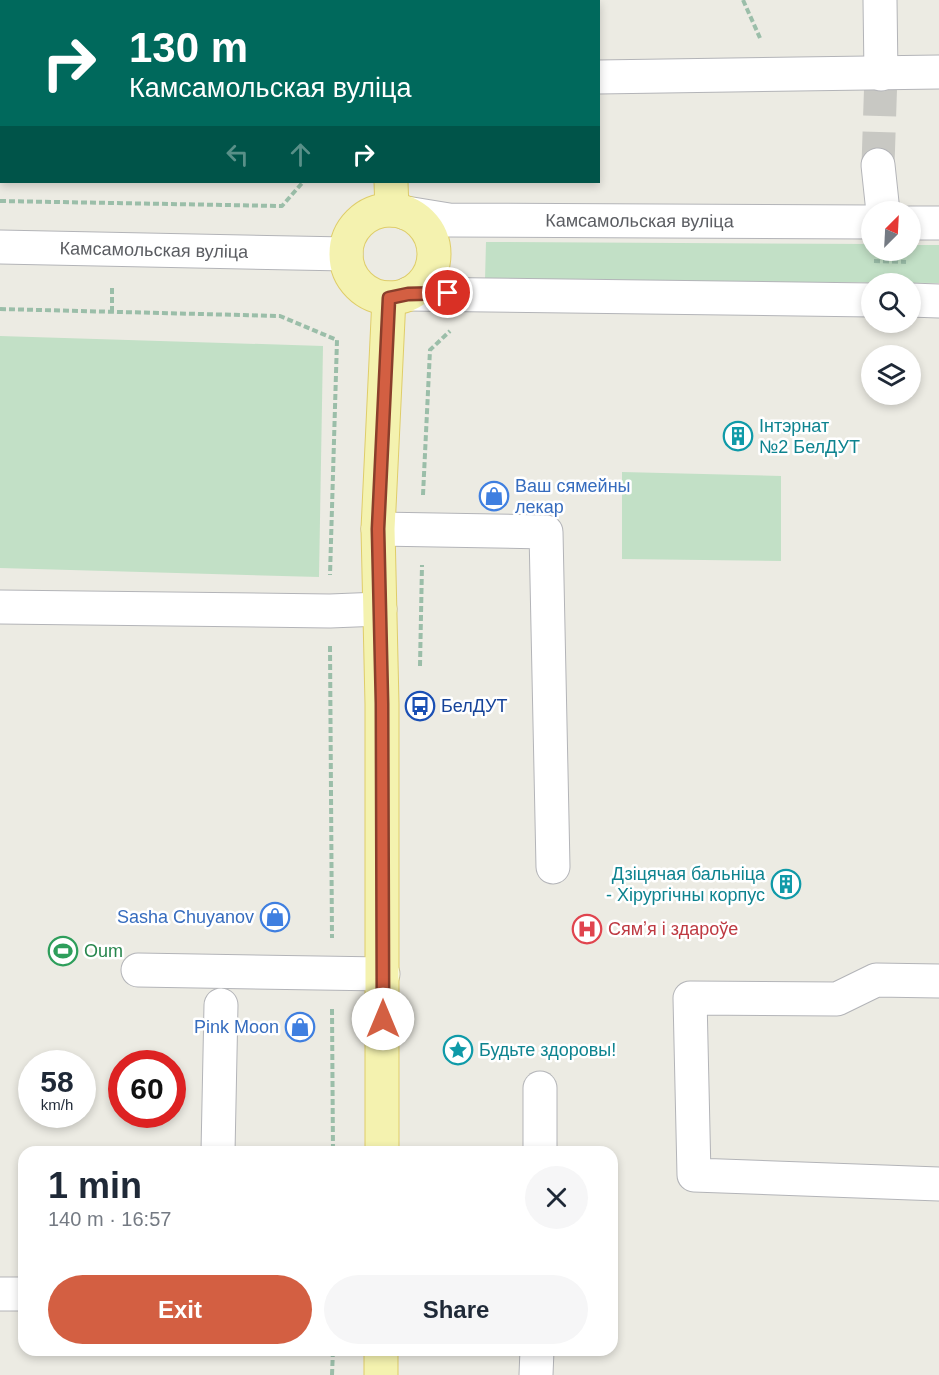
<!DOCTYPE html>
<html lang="en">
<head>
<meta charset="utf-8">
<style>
  :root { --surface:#fff; --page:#f6f6f7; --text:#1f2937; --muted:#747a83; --accent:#d35f42 }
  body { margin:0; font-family:Arial,sans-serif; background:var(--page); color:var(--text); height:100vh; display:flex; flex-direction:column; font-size:22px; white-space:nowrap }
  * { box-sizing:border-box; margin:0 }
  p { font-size:20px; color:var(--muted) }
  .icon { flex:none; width:33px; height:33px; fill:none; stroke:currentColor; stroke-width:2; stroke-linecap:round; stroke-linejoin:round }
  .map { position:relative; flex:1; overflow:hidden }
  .side { position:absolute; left:18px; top:1146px; width:600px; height:210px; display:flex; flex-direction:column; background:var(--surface); border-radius:18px; box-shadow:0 3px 9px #0003 }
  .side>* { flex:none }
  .hud { position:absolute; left:0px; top:0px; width:600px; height:183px; box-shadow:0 3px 9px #0003; background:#00695c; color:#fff; overflow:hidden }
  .needle { width:39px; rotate:24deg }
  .tools { position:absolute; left:861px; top:201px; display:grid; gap:12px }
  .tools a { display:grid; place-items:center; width:60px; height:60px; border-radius:50%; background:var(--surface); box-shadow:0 3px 9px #0003; font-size:30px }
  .speed { position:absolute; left:18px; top:1050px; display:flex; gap:12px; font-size:30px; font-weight:700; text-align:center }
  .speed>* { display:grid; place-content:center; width:78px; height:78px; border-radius:50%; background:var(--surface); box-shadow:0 3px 9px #0003; line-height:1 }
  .speed small { font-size:15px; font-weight:400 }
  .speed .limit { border:9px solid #d22; background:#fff; color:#111 }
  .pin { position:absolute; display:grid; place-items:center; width:51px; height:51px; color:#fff; margin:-26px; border:3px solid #fff; border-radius:50%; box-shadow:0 2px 6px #0007 }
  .me { position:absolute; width:66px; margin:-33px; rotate:0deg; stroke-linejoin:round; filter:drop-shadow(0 0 4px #0008) }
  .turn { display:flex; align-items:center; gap:21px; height:126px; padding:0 30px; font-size:27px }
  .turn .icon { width:78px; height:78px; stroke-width:2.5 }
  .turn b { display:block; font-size:42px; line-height:51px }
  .lanes { display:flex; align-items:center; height:57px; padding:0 30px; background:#0003; justify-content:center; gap:30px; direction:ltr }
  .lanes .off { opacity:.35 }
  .round { display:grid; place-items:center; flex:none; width:63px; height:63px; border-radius:32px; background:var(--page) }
  .headline { display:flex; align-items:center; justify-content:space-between; height:102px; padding:0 30px }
  h1 { font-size:36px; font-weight:800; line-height:45px }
  .action { display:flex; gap:12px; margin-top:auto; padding:12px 30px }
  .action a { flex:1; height:69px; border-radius:36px; background:var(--accent); color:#fff; font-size:24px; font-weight:800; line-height:69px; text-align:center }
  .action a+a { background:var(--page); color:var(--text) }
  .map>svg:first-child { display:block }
  .green { fill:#c2e0c6 }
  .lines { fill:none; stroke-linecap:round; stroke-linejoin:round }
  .minor-tunnel { stroke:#c8c8c3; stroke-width:33; stroke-dasharray:33 16; stroke-linecap:butt }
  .minor-casing { stroke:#b3b4b8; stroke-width:35 }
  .major-casing { stroke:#dfcd69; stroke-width:35 }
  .path { stroke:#9bbea9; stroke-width:4; stroke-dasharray:6 3; stroke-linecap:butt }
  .minor { stroke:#fff; stroke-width:33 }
  .major { stroke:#f4f2af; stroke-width:33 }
  .route-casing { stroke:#893e2b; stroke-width:15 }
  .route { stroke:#d35f42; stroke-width:10 }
  .labels { text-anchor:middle; stroke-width:5; stroke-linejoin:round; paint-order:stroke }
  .street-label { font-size:18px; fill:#5b5d62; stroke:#fff }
  .culture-label { font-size:18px; fill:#0d838f; stroke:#fff; text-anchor:start }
  .shop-label { font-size:18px; fill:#366cbe; stroke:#fff; text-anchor:end }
  .transit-label { font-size:18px; fill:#164399; stroke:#fff; text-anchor:start }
  .health-label { font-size:18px; fill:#be3a42; stroke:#fff; text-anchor:start }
  .leisure-label { font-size:18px; fill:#27864d; stroke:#fff; text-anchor:start }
</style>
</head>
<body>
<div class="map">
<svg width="939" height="1375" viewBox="0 0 939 1375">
  <rect width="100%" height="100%" fill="#ecebe3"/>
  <g class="green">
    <path d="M486,242L871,244L872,250H910L911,245H939V283L485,280Z"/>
    <path d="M0,336L323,346L319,577L0,568Z"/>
    <path d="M622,472L781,476V561L622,559Z"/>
  </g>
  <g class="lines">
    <path class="minor-tunnel" d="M878,165L881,74"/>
    <g class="minor-casing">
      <g id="minor">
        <path d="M556,0V2"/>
        <path d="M880,0L881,74"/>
        <path d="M598,77L939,72"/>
        <path d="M878,165L883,212"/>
        <path id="s1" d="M406,213L449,220L872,222"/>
        <path d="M910,223H939"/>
        <path id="s2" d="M0,247L346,254"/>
        <path d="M408,294L872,300"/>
        <path d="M910,300L939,301"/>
        <path d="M378,529L546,532L553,867"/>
        <path d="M0,607L330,611L380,609"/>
        <path d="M138,970L383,974"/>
        <path d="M939,981L876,980L837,999L690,998L694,1175L939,1184"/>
        <path d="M218,1152L221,1005"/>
        <path d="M540,1152V1088"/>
        <path d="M0,1294H24"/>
        <path d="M536,1375L537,1350"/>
      </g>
    </g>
    <g class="major-casing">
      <g id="major">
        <path d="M386,0V2"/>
        <path d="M391,182L392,210"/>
        <circle cx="390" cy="254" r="44"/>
        <path d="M382,1152V704L378,529L389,298"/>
        <path d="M381,1375V1350"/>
      </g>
    </g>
    <g class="path">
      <path d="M743,0L760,38"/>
      <path d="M306,2V0"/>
      <path d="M428,2V0"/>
      <path d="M0,201L282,206L303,182"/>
      <path d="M874,261L906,262"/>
      <path d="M0,309L280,316L337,340L330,575"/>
      <path d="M112,312V285"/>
      <path d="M423,495L430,350L450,331"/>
      <path d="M330,646L332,938"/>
      <path d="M420,666L422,565"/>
      <path d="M332,1009L333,1152"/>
      <path d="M332,1375L333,1350"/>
    </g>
    <use href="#minor" class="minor"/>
    <use href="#major" class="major"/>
  </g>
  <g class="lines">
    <g class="route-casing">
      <path id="route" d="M383,1019L382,704L378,529L389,298L408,294L448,293"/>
    </g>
    <use href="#route" class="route"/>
  </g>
  <defs>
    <g id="building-ring" transform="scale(1.5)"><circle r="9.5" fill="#fff" stroke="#0f9aa8" stroke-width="1.5"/><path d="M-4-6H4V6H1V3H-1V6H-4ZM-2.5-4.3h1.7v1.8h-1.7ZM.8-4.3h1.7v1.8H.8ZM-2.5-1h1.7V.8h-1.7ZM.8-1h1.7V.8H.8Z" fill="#0f9aa8"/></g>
    <g id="shop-ring" transform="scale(1.5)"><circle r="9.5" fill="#fff" stroke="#3f7fe0" stroke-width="1.5"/><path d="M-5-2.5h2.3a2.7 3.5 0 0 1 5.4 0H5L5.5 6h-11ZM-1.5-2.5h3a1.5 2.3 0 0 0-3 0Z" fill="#3f7fe0"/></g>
    <g id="bus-ring" transform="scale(1.5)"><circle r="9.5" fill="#fff" stroke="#1a4fb4" stroke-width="1.5"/><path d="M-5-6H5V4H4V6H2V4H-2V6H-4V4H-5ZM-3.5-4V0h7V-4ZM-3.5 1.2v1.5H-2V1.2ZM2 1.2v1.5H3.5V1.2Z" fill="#1a4fb4"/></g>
    <g id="hospital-ring" transform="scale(1.5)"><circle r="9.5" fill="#fff" stroke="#e0444e" stroke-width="1.5"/><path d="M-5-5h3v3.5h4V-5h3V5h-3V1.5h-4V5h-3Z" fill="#e0444e"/></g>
    <g id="stadium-ring" transform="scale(1.5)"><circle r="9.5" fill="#fff" stroke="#2e9e5b" stroke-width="1.5"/><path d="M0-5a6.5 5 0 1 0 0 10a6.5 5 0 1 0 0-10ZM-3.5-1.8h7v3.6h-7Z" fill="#2e9e5b"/></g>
    <g id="sight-ring" transform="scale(1.5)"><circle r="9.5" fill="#fff" stroke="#0f9aa8" stroke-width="1.5"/><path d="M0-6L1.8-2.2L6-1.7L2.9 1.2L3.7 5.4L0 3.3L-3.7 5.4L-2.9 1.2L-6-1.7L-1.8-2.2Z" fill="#0f9aa8"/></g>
  </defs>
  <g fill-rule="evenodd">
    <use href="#building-ring" x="738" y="436"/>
    <use href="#shop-ring" x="494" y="496"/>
    <use href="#bus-ring" x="420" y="706"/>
    <use href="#building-ring" x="786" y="884"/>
    <use href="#shop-ring" x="275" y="917"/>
    <use href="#hospital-ring" x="587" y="929"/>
    <use href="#stadium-ring" x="63" y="951"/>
    <use href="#shop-ring" x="300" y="1027"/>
    <use href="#sight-ring" x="458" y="1050"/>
  </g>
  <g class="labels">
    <g class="street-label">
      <text dy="6" stroke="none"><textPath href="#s1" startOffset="234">Камсамольская вуліца</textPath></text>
      <text dy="6" stroke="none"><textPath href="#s2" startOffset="154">Камсамольская вуліца</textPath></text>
    </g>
    <g class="culture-label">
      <text x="759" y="432">Інтэрнат<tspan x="759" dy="21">№2 БелДУТ</tspan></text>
      <text x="765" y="880" text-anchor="end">Дзіцячая бальніца<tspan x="765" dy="21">- Хірургічны корпус</tspan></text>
      <text x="479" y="1056">Будьте здоровы!</text>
    </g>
    <g class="shop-label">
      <text x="515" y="492" text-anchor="start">Ваш сямейны<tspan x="515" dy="21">лекар</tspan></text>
      <text x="254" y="923">Sasha Chuyanov</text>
      <text x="279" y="1033">Pink Moon</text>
    </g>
    <g class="transit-label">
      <text x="441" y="712">БелДУТ</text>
    </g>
    <g class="health-label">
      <text x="608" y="935">Сямʼя і здароўе</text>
    </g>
    <g class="leisure-label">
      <text x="84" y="957">Oum</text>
    </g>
  </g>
</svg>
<div class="tools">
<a><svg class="needle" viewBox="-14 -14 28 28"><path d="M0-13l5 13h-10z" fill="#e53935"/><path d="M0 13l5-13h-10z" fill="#747a83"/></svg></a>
<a><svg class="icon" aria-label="search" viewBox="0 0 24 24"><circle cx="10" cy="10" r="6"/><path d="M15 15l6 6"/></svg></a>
<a><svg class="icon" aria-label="layers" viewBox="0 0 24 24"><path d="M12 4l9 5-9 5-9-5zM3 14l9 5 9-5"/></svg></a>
</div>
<div class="speed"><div>58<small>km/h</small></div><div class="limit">60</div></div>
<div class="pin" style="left:448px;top:293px;background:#d93025"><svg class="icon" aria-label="arrive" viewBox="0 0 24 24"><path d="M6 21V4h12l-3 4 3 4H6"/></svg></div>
<svg class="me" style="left:383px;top:1019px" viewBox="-20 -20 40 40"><circle r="19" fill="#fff"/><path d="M0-13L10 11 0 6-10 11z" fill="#d35f42"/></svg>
<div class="hud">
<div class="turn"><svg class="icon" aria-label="right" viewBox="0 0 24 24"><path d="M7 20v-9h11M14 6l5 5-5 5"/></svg><div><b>130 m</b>Камсамольская вуліца</div></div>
<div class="lanes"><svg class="icon off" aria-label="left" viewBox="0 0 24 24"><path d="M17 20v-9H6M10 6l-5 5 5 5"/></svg><svg class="icon off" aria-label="ahead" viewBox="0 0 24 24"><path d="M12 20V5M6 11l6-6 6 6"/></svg><svg class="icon" aria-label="right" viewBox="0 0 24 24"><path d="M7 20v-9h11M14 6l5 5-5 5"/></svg></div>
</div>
<section class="side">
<div class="headline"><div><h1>1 min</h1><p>140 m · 16:57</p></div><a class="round"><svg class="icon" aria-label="close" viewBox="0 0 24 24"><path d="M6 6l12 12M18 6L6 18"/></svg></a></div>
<div class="action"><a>Exit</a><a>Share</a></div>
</section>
</div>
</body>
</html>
